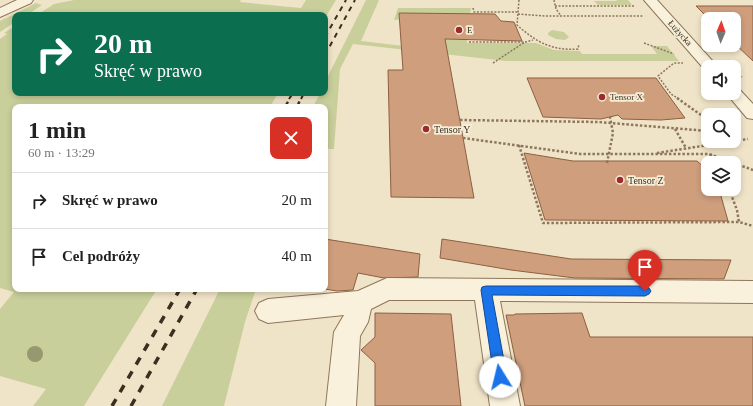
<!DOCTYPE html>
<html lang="pl">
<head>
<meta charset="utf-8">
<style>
  :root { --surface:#fff; --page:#f6f6f6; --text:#222; --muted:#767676; --line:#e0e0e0 }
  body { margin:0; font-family:"Times New Roman",serif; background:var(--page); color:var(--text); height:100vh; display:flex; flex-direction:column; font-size:15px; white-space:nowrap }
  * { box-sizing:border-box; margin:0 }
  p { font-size:13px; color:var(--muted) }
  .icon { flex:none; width:22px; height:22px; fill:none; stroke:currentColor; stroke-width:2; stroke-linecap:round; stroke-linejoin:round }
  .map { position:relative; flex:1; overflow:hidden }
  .details { position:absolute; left:12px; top:104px; width:316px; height:188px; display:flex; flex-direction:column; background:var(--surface); border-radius:8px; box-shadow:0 2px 6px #0003 }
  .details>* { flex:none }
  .banner { position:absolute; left:12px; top:12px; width:316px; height:84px; border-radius:8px; box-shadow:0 2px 6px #0003; background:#0b6e4f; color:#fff; overflow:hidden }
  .needle { width:26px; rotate:2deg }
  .controls { position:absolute; left:701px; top:12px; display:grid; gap:8px }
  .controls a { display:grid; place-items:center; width:40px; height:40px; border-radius:8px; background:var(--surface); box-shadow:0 2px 6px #0003; font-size:20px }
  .pin { position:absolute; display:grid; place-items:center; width:34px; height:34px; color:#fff; margin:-41px -17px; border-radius:50% 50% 50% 0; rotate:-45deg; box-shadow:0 0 4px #0007 }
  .pin .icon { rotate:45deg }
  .me { position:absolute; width:44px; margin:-22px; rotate:351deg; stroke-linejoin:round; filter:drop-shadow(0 0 3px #0008) }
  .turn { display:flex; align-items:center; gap:14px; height:84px; padding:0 16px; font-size:18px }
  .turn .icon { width:52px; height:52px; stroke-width:2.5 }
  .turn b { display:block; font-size:28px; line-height:34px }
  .round { display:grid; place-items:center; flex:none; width:42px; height:42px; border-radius:8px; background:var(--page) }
  .head { display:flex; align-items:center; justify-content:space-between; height:68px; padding:0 16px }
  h1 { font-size:24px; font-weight:600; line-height:30px }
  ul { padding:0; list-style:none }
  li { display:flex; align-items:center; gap:12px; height:56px; padding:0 16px; border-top:1px solid var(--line) }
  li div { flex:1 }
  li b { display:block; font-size:15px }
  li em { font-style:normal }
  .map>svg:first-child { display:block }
  .green { fill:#c9cf9b }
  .building { fill:#cf9f7d; stroke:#8d5f41 }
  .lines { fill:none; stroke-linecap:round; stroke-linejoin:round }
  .minor-casing { stroke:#8d765c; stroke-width:2 }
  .path-far1 { stroke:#8d765c; stroke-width:1.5; stroke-dasharray:2 1.5; stroke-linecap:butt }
  .path { stroke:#8d765c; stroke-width:2.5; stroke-dasharray:2.5 2; stroke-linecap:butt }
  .minor { fill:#faf1dc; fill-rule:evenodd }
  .rail-far2 { stroke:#3d2e20; stroke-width:2; stroke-dasharray:5 5; stroke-linecap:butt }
  .rail-far1 { stroke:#3d2e20; stroke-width:2.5; stroke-dasharray:6 6; stroke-linecap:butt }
  .rail { stroke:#3d2e20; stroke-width:3.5; stroke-dasharray:8 8; stroke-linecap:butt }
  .tree { fill:#96986f }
  .route { fill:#1a73e8; stroke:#114b97 }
  .poi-dot { fill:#9e2a2b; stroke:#f7eed8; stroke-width:1.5 }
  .labels { text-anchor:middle; stroke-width:3.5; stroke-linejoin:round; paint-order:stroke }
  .far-poi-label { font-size:9px; fill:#3d2e20; stroke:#f7eed8; text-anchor:start }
  .far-street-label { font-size:9px; fill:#3d2e20; stroke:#f7eed8 }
  .poi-label { font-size:10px; fill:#3d2e20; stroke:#f7eed8; text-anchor:start }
</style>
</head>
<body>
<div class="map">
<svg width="753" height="406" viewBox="0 0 753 406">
  <rect width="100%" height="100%" fill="#f0e4c8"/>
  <g class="green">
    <path d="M74,0H241L240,2L301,8L306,0H336L325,18V15H37L54,4Z"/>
    <path d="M366,0H379L361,41L421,48L441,39L467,40V43H536L554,50L580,51L582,54H657L651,46H667L679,61H506L353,44L340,69L334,149H325V107H313L320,93H325V82Z"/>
    <path d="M616,0H628L632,5H598L594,1H617Z"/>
    <path d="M36,3L42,5L27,15H15V22L0,32V21Z"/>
    <path d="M398,8H471L470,14L394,20Z"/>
    <path d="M15,26V93H278L270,107H15V289H157L84,406H33L46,389L0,376V309L14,292L0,288V39L7,34L4,33Z"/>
    <path d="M552,30L564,32L569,37L565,40L556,39L548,35V33Z"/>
    <path d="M220,289H256L245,322L224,406H162Z"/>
  </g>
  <g class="building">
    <path d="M696,6H753V61L734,43V19H709Z"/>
    <path d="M399,13L495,14L501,21L514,22L522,41L445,39L474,198L391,197L388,70H403Z"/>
    <path d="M527,78H656L685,118L661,120L622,119L618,115L601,119L543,117Z"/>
    <path d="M524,153L573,161H697L708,171V189H719L728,221L545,220Z"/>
    <path d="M325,239L420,254L418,277L384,278L358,273L353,290L337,291L325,289Z"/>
    <path d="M442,239L571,259L731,260L724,279L575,278L511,270L440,258Z"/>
    <path d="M375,313L451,314L461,406H375V363L361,350L375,337Z"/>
    <path d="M582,313L590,337H753V406H525L506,315H514L515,314Z"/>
  </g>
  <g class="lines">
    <g class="minor-casing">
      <g id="minor">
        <path d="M17,0H33L31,3L0,17V8Z"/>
        <path d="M644,0H657L718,67H708V71L705,70Z"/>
        <path d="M734,88L740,90L753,104V119L747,118L726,93H734Z"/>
        <path d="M387,278L753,281V303L500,301L520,406H490L475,300H389L371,309L368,322L360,336L356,406H326L334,332L344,315L268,323L259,319L255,311L259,303L268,299L358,291Z"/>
      </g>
    </g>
    <g class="path-far1">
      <path d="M519,0L517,25C536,42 552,51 578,49L579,44"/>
      <path d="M554,0L556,9L561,16"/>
      <path d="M555,6H635"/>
      <path d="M473,8L474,12H518"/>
      <path d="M518,14L545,16H643"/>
      <path d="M469,42H526L533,40"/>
      <path d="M644,43L674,54"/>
      <path d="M493,63L525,42"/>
      <path d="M734,69L742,77"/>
      <path d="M679,99L671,94L658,76L674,63H683"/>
    </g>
    <g class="path">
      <path d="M677,98L708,120"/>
      <path d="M460,120L598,122L708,131"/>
      <path d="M675,129L686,148"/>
      <path d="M734,132L743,133"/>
      <path d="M463,138L580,154H709L734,163"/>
      <path d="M734,141L748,139"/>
      <path d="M519,145L543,223L739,222"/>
      <path d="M657,153L734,141"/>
      <path d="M710,154L718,163"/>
      <path d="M607,163L613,133L610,117"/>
      <path d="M734,163L753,170"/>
      <path d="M729,189L737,210L739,222L753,226"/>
    </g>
    <use href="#minor" class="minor"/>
    <g class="rail-far2">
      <path d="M325,37L346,0"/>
      <path d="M325,55L355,0"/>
      <path d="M289,99L293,93"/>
      <path d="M301,99L304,93"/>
    </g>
    <g class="rail-far1">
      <path d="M285,107L290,98"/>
      <path d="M297,107L301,98"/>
    </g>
    <g class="rail">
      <path d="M112,406L180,289"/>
      <path d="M131,406L197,289"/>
    </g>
  </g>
  <circle class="tree" cx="35" cy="354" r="8"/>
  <path class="route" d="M486,286H645L649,288L651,291L649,294L645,296L492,295L507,377L505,381L500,383L496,381L494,377L481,290L482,287Z"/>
  <g class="poi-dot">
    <circle cx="459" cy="30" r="4"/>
    <circle cx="602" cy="97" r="4"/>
    <circle cx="426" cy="129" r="4"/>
    <circle cx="620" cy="180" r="4"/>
  </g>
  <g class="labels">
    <g class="far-poi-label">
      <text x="467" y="33">E</text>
      <text x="610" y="100">Tensor X</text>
    </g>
    <g class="far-street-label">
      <text transform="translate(680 33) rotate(48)" y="3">Łużycka</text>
    </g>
    <g class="poi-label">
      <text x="434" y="133">Tensor Y</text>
      <text x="628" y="184">Tensor Z</text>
    </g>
  </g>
</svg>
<div class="controls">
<a><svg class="needle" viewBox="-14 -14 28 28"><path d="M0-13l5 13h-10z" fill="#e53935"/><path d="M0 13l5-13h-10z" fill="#767676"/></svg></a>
<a><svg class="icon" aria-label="sound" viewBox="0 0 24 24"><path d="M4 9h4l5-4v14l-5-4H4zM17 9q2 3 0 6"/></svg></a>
<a><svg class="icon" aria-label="search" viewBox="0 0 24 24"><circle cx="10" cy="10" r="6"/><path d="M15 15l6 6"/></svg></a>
<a><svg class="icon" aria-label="layers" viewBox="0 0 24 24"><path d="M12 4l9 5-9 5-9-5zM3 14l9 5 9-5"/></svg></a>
</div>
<div class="pin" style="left:645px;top:291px;background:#d93025"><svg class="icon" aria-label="arrive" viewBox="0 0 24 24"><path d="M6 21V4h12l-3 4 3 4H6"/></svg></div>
<svg class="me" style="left:500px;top:377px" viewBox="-20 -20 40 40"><circle r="19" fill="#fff"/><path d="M0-13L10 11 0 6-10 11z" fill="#1a73e8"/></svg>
<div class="banner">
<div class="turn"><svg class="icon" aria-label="right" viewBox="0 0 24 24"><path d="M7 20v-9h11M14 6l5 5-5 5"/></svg><div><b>20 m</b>Skręć w prawo</div></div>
</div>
<section class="details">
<div class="head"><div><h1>1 min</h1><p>60 m · 13:29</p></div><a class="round" style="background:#d93025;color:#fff"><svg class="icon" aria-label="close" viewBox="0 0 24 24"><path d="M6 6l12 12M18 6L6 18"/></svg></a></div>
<ul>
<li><svg class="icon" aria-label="right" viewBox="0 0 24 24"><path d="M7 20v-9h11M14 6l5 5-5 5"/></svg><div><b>Skręć w prawo</b></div><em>20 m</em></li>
<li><svg class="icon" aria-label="arrive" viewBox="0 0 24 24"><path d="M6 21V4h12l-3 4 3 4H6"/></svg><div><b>Cel podróży</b></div><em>40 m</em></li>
</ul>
</section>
</div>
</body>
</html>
